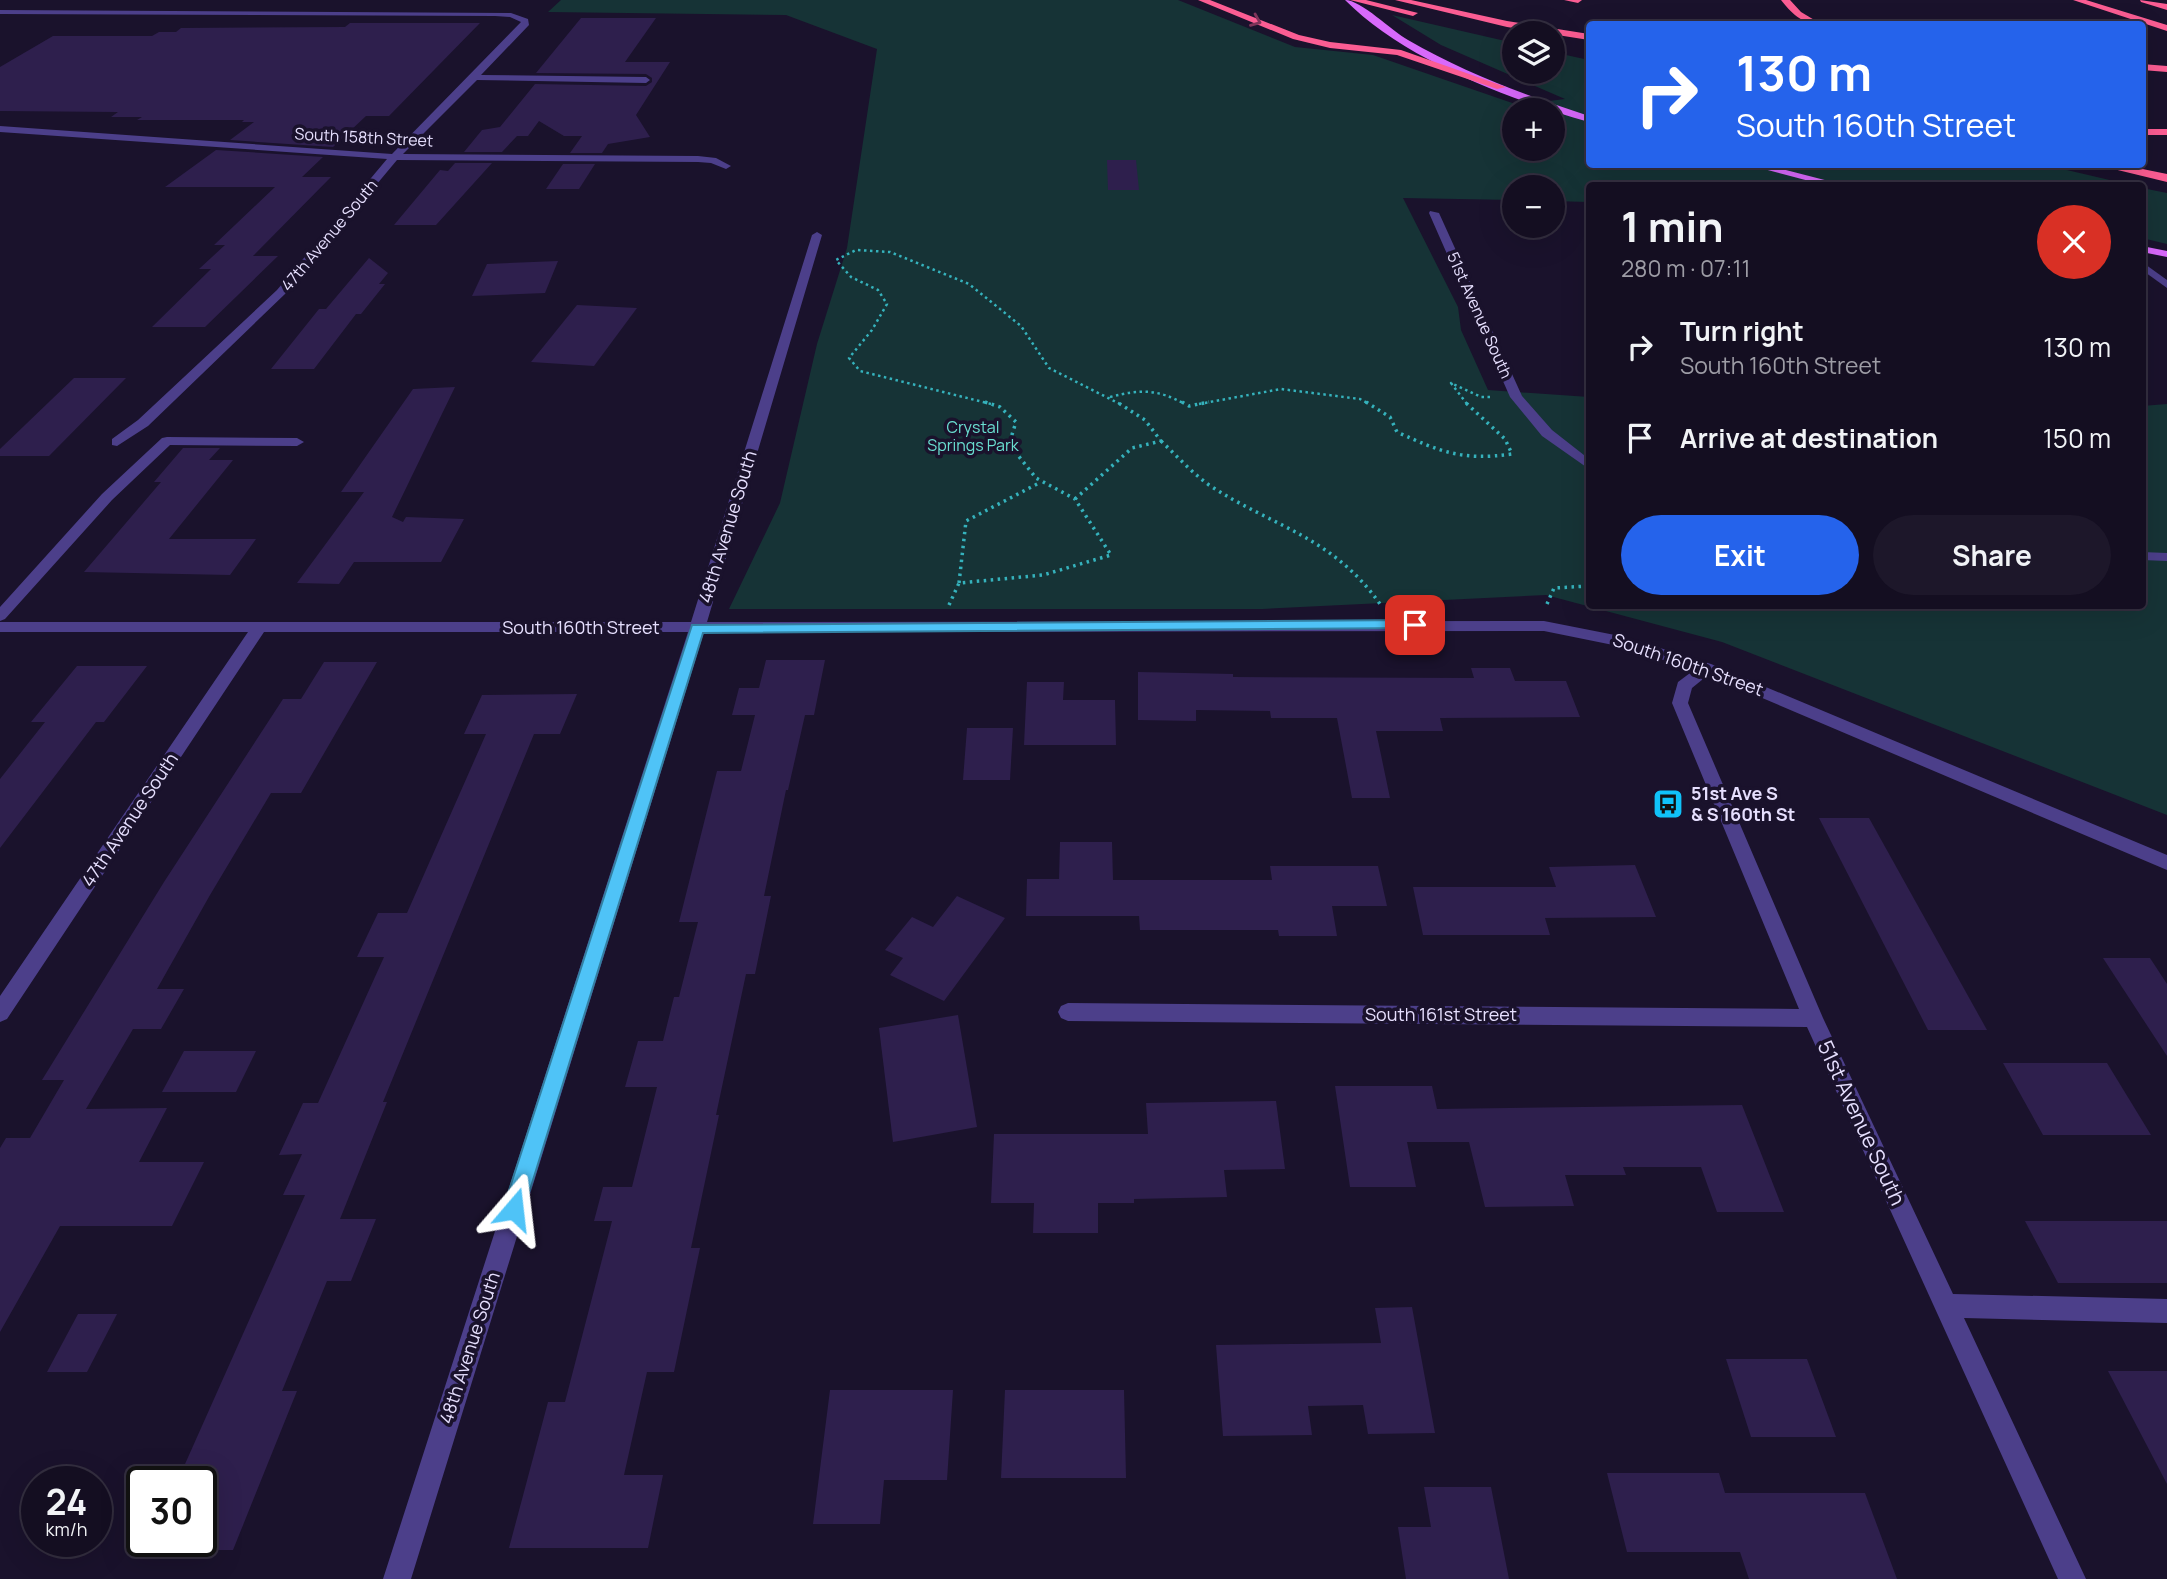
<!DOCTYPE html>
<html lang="en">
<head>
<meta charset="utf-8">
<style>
  :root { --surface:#140e21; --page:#1d172a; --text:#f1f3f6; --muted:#9d9ca5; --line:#332e3f; --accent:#2563eb }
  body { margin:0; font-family:Manrope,sans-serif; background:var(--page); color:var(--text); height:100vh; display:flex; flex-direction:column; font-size:26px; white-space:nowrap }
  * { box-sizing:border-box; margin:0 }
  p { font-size:23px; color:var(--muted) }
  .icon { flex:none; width:38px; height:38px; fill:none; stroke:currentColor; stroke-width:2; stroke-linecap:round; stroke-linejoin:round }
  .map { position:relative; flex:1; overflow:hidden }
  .sheet { position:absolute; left:1586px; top:182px; width:560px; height:427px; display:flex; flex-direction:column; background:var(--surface); border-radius:7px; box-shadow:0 7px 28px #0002,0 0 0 2px var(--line) }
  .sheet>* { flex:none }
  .guide { position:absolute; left:1586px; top:21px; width:560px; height:147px; border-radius:7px; box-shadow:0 7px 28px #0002,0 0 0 2px var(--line); background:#2563eb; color:#fff; overflow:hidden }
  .buttons { position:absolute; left:1502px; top:21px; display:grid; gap:14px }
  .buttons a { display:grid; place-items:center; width:63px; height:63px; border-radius:50%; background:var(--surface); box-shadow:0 7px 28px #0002,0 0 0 2px var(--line); font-size:35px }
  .speed { position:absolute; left:21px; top:1466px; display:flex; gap:14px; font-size:35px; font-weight:700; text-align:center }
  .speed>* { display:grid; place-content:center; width:91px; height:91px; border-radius:50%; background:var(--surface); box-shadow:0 7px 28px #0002,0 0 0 2px var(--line); line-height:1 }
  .speed small { font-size:18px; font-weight:400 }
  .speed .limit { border:4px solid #111; border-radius:10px; background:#fff; color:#111 }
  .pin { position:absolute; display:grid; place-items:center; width:60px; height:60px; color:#fff; margin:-30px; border-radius:14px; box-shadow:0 4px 10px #0006 }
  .me { position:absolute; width:77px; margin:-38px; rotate:17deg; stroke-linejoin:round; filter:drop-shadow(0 0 5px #0008) }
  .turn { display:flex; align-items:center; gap:24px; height:147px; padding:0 35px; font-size:32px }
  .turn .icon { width:91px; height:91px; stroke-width:2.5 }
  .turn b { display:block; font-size:49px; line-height:60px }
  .round { display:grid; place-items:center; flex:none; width:74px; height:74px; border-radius:37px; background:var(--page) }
  .head { display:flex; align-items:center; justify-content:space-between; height:119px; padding:0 35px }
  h1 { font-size:42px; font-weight:700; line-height:52px }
  .action { display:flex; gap:14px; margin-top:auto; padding:14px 35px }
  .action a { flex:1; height:80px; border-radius:42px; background:var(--accent); color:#fff; font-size:28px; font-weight:700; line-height:80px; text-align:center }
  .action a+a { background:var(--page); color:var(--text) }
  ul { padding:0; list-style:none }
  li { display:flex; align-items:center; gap:21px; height:91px; padding:0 35px }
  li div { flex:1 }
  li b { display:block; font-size:26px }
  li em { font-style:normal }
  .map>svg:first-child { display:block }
  .green { fill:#163336; fill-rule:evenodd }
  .building { fill:#2e1f4d }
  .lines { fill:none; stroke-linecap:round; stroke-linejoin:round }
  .path-far1 { stroke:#35b2bc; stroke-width:2.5; stroke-dasharray:2.5 3.5; stroke-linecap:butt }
  .path { stroke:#35b2bc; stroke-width:3.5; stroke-dasharray:2.5 4.5; stroke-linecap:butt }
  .minor { fill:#4c3f8a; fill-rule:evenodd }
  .major { fill:#d869fb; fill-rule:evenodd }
  .highway { fill:#fb5d93; fill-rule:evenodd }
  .oneway { stroke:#7f345a }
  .route { fill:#4fc3f7; stroke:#337fa1; stroke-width:2 }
  .labels { text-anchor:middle; stroke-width:7; stroke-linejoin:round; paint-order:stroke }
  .far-street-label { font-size:16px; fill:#e6dffe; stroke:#1a122c }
  .far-park-label { font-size:16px; fill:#6adfd1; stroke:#1a122c }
  .street-label { font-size:18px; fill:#e6dffe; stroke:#1a122c }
  .poi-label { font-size:18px; font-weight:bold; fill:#e6dffe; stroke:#1a122c; text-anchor:start }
  .near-street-label { font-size:21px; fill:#e6dffe; stroke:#1a122c }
</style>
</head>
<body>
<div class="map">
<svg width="2167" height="1579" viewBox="0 0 2167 1579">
  <rect width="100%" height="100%" fill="#1a122c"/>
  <g class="green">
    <path d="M561,0H1178L1295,47L1373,55L1518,105L1565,99L1441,45L1392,15L1514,43V72H1552V52L1589,60V164H2041L2131,185L1589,186V202L1552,201V187H1514V200L1403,198L1458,307L1461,330L1488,390L1589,397V606H2142V406L2167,404V815L1722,642L1546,595L1262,609H729L780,503L817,344L847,248L877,49L786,15L548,12ZM1514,110H1552V149H1514Z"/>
    <path d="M2142,188L2167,193V244L2142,238Z"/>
  </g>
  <g class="building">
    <path d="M581,18H656L625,62H670L636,115L650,137L608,144L602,153H570L582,136H564L539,121L528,136H517L502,152H464L482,130L500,127L535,84L646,86L652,82V78L646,74L536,73Z"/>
    <path d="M350,23H480L389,116H366L333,147L230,140L254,122H242L244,120H137L142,117H111L118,112L0,111V67L53,36H152L159,32H176L181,28L345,27Z"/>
    <path d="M216,150L323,157L302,177H331L253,256H278L205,327H152L211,269H199L225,245H214L275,187H165Z"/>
    <path d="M1107,160H1136L1139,190H1108Z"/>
    <path d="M455,163H492L436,225H394L440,170L448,171Z"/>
    <path d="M563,164H595L579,189H546Z"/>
    <path d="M369,258L388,273L379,284H385L361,314H356L314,369H271L319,309H326Z"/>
    <path d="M558,261L545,293L472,296L487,264Z"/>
    <path d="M577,305L637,308L594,366L531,362Z"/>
    <path d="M74,378H126L49,456H0V449Z"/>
    <path d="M455,387L392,517L403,522L406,517L464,519L441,562H354L339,584L297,583L364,492H341L413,389Z"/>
    <path d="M183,448H220L209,460H233L169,539H256L230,575L84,572L161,482H154Z"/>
    <path d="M766,660H825L814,715H805L788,790H786L764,896H771L755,974H746L716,1115H719L691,1248H700L674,1372H647L624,1475H663L648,1548H509L548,1402H565L612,1221H594L603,1187H632L657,1087H625L638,1041H663L674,997H679L698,922H679L717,771H741L755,715H732L739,688H759Z"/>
    <path d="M324,662H377L301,793H271L210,895L157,989H184L161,1029H133L86,1109L167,1108L139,1162H204L172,1226H60L0,1332V1148L6,1138H30L64,1080H42L164,882L283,699H301Z"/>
    <path d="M77,666H147L104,722H96L0,848V779L45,722H31Z"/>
    <path d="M1471,668H1510L1515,681H1566L1580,717L1440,718L1443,731H1376L1390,798H1352L1337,718H1271L1270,711L1196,710V721L1138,720V672L1233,674V677L1474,678Z"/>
    <path d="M1027,682H1064L1063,700H1115L1116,745H1024Z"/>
    <path d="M577,694L560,734H534L383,1102H387L340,1219H376L351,1281H327L282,1391H297L233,1550H201V1482H177L305,1195H283L302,1154L279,1155L303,1103H318L384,957H357L378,913H407L486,734H464L482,695Z"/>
    <path d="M967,728H1013L1010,780H963Z"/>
    <path d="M1819,818H1869L1987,1030H1928Z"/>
    <path d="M1060,842H1112L1113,880H1272L1270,866H1378L1387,906H1332L1337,936H1279L1278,930H1140L1139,916H1026L1027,879H1059Z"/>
    <path d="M1635,865L1656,917L1545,918L1550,935H1423L1413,887H1556L1549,867Z"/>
    <path d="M957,896L1005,918L944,1001L890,975L903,958L885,950L912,917L933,927Z"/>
    <path d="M2103,958H2150L2167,984V1056Z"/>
    <path d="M958,1015L977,1127L893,1142L879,1028Z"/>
    <path d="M184,1051H256L236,1092H162Z"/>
    <path d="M2003,1063H2107L2151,1135H2043Z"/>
    <path d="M1335,1086H1432L1437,1109L1742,1105L1784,1212H1717L1701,1167H1623L1626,1175H1565L1574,1206L1485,1207L1469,1142H1407L1416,1187H1350Z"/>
    <path d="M1276,1101L1285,1169L1224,1170L1227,1197L1134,1199V1203H1098V1233H1033L1034,1203H991L994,1134H1148L1146,1103Z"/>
    <path d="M2025,1221H2167V1283H2058Z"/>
    <path d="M1412,1307L1435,1433L1368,1434L1363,1405L1308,1406L1312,1435L1223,1436L1216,1345L1381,1343L1375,1308Z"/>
    <path d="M78,1314H117L87,1372H47Z"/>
    <path d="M1726,1359H1807L1836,1437H1751Z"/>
    <path d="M2108,1371H2167V1484Z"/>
    <path d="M830,1390H953L947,1480H884L880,1524H813Z"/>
    <path d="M1005,1390H1124L1126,1478H1001Z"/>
    <path d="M1607,1473H1719L1725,1493H1865L1897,1579H1749L1740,1552H1627Z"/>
    <path d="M1424,1487H1491L1509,1579H1406L1398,1527H1431Z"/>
  </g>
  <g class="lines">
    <g class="path-far1">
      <path d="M1110,397C1141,389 1157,389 1185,404"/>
      <path d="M991,404L860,371L849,358L872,330L887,304L878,290L851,277L836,260L856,250L890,252L969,284L1021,326L1049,368L1120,404"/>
      <path d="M1199,404L1281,389L1360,399L1369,404"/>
      <path d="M1467,404L1451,383L1481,397H1490"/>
    </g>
    <g class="path">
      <path d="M985,402L1000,407L1016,422L1009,444L1036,478L1075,499"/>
      <path d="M1182,402L1189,406L1209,402"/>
      <path d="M1366,402L1390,417L1397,432C1441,452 1462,461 1512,454L1505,439L1465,402"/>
      <path d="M1161,441C1177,456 1191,472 1209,485C1273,527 1332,536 1380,604"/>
      <path d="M1075,499L1132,448L1161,441L1145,420L1117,402"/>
      <path d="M959,583L966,521L1041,482"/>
      <path d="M1547,604L1554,588L1589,586"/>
      <path d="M949,605L959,583L1043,575L1111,555L1075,499"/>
    </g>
    <g class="minor">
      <path d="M0,10L511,13L528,19L529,25L481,75L646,77L650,80L646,83L477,80L403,154L698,156L716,158L731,166L726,169L711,163L698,162L397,160L285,294L148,426L117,446L112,445V439L138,420L277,290L387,159L0,132V126L392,154L521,22L510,17L495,16L0,14Z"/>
      <path d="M1430,211L1439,213L1522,396L1552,430L1589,459V469L1542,436L1510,397L1429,213Z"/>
      <path d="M817,232L822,235L707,622L1544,621L1625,637L1711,664L2167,855V870L1708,675L1692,688L1688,703L1823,1018L1953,1294L2167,1299V1323L1964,1318L2086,1579H2058L1807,1027L1068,1021L1061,1018L1058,1012L1061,1006L1068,1003L1799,1009L1672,703L1678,682L1694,670L1623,647L1544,631L704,632L411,1579H383L688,632H264L7,1019L0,1022V996L248,632H0V622H691L812,235Z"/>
      <path d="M2142,262L2167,280V288L2142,270Z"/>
      <path d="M167,437L297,438L304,442L297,446L170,445L112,500L5,619L0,621V607L102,494L162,438Z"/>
      <path d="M2142,552L2167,553V561L2142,560Z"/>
    </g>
    <g class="major">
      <path d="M1345,0C1361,0 1392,31 1408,40C1465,73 1527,96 1589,116V122C1508,99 1405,60 1345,0Z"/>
      <path d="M1745,164H1763L1848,186H1828Z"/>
      <path d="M2142,246L2167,251V257L2142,252Z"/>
    </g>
    <g class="highway">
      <path d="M1198,0H1210L1299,35L1330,42L1401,50L1506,87L1497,89L1397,55L1330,48L1293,39Z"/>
      <path d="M1350,0H1366L1418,13L1413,16Z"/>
      <path d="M1395,0H1411L1507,21L1589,34V40L1507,27Z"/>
      <path d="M1564,0H1582L1578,3Z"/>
      <path d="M1781,0H1790L1801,12L1821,24C1803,25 1791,13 1781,0Z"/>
      <path d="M2073,0H2086L2167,25V31Z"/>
      <path d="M2140,0L2167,4V10L2141,2Z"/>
      <path d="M2142,64L2167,66V72L2142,70Z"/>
      <rect x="2142" y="129" width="25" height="6"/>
      <path d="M2093,164H2118L2167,174V182Z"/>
    </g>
  </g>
  <defs><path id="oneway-chevron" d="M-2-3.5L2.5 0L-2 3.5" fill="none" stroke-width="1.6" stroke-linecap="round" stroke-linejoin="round" transform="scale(1.75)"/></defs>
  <use class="oneway" href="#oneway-chevron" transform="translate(1256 21) rotate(22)"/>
  <path class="route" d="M1415,620L1420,621V628L703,633L524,1209L521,1216L514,1219L506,1216L503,1209L692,625Z"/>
  <defs>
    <g id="bus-square" transform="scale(1.575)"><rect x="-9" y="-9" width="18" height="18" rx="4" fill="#10c2f9" stroke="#1a122c"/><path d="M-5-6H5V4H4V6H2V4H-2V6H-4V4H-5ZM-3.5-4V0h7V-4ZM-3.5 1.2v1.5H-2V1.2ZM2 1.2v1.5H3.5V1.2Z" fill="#111"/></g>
  </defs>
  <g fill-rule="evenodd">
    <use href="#bus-square" x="1668" y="804"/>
  </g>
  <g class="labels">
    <g class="far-street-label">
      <text transform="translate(364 137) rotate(3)" y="6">South 158th Street</text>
      <text transform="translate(329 235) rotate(-50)" y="6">47th Avenue South</text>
      <text transform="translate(1480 315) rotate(66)" y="6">51st Avenue South</text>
    </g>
    <g class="far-park-label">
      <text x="973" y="433">Crystal<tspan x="973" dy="18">Springs Park</tspan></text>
    </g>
    <g class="street-label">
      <text transform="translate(728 527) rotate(-73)" y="6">48th Avenue South</text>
      <text x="581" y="634">South 160th Street</text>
      <text transform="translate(1688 665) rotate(19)" y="6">South 160th Street</text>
      <text transform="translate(130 820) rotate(-56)" y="6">47th Avenue South</text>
      <text x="1441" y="1021">South 161st Street</text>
      <text transform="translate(470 1348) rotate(-72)" y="6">48th Avenue South</text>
    </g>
    <g class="poi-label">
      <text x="1691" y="800">51st Ave S<tspan x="1691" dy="21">&amp; S 160th St</tspan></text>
    </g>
    <g class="near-street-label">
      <text transform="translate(1861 1123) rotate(65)" y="7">51st Avenue South</text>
    </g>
  </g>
</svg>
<div class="buttons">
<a><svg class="icon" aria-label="layers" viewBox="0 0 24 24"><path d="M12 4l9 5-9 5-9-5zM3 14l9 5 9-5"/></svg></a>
<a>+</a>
<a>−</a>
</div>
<div class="speed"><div>24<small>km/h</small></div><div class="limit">30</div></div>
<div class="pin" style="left:1415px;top:625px;background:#d93025"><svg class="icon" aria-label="arrive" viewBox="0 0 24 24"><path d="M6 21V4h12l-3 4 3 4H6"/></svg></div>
<svg class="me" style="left:514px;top:1209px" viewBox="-20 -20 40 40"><path d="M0-17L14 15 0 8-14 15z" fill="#4fc3f7" stroke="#fff" stroke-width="4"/></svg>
<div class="guide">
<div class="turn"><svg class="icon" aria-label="right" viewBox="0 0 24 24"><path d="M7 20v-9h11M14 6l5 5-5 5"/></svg><div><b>130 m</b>South 160th Street</div></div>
</div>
<section class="sheet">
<div class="head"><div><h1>1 min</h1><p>280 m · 07:11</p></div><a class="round" style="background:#d93025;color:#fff"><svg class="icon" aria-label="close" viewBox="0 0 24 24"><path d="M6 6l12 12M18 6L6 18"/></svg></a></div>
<ul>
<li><svg class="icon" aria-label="right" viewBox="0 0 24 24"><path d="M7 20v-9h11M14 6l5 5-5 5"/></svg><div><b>Turn right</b><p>South 160th Street</p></div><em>130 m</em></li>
<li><svg class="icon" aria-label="arrive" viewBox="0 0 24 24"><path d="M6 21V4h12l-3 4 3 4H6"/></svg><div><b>Arrive at destination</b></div><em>150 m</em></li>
</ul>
<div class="action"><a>Exit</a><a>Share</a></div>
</section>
</div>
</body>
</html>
